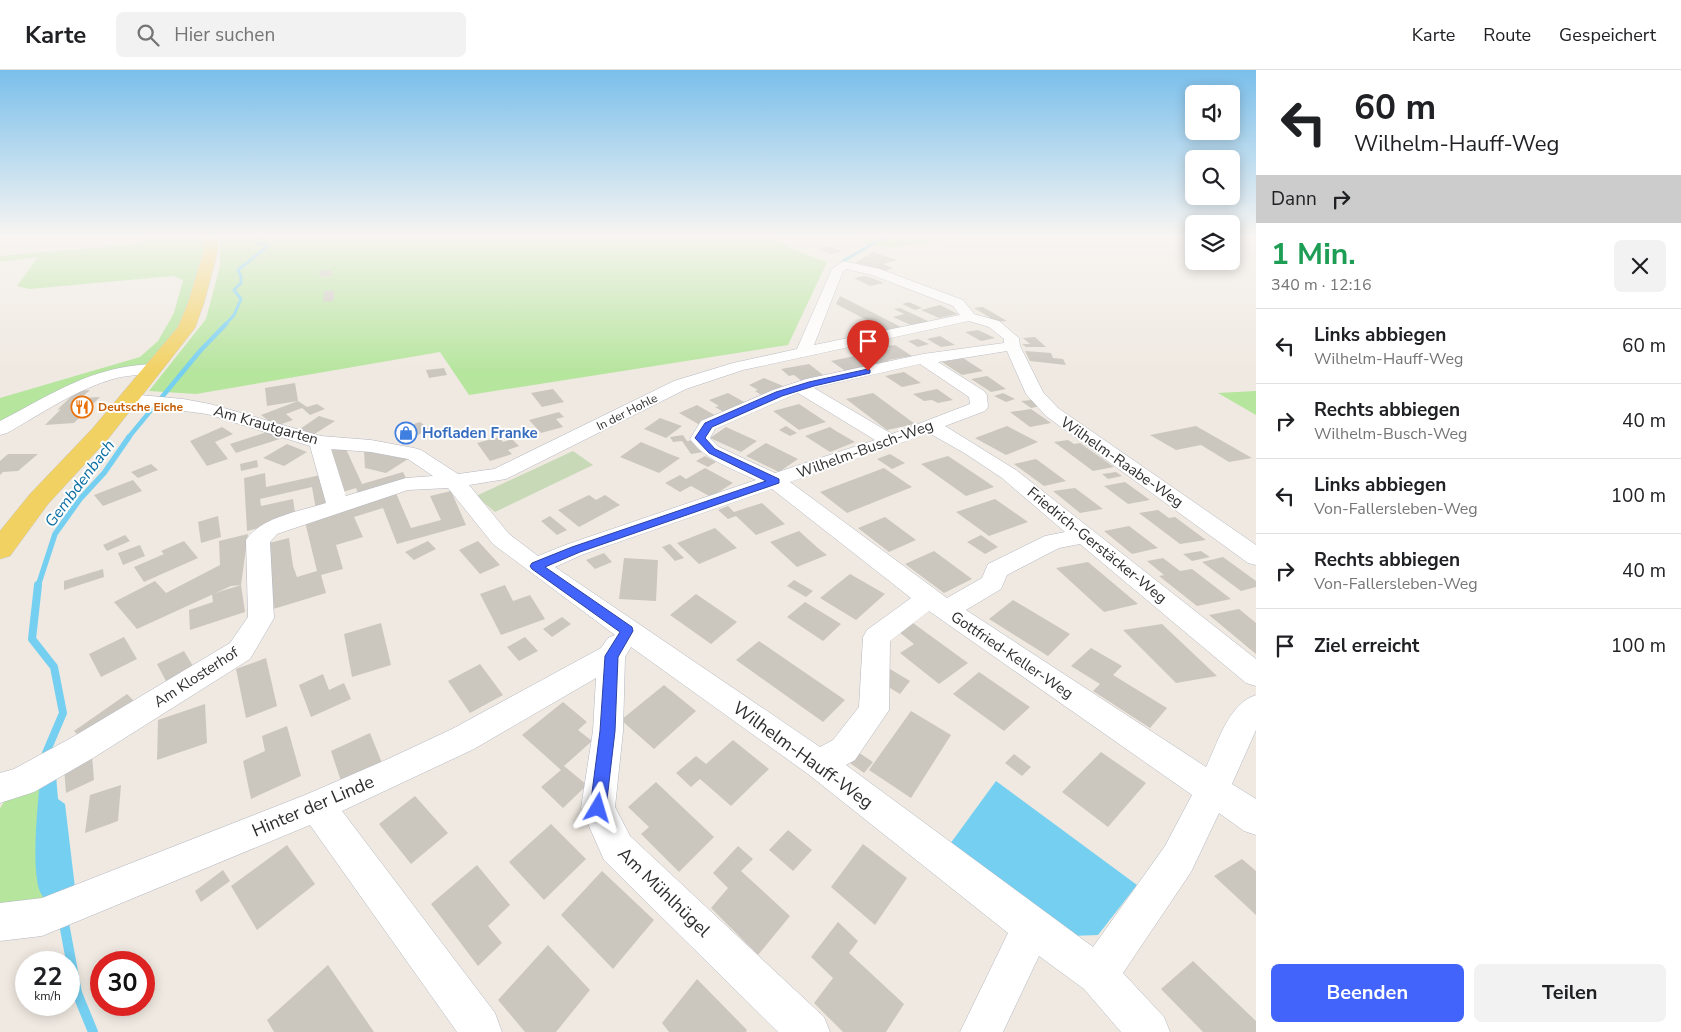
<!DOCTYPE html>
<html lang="de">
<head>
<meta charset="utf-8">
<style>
  :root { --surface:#fff; --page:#f2f2f2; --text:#202124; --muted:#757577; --line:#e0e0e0; --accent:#4264fb }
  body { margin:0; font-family:"Nunito Sans",sans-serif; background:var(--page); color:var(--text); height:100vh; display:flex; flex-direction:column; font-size:19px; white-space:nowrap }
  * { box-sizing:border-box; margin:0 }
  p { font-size:16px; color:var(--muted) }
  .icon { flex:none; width:28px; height:28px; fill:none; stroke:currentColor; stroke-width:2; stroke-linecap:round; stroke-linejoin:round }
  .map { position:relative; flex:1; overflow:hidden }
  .details { display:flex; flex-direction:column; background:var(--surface); width:425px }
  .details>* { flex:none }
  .banner { background:#fff; color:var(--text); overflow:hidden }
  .tools { position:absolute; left:1185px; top:15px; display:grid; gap:10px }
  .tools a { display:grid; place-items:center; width:55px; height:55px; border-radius:8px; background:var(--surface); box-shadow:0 2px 12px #0003; font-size:25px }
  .speed { position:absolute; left:15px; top:881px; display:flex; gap:10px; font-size:25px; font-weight:700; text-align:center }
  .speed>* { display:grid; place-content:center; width:65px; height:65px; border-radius:50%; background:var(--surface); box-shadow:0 2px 12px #0003; line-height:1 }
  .speed small { font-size:12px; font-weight:400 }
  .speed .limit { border:8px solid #d22; background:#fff; color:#111 }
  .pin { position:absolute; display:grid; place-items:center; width:42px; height:42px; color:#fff; margin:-51px -21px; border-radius:50% 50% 50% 0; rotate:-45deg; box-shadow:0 0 5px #0007 }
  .pin .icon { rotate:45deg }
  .me { position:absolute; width:55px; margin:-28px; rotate:7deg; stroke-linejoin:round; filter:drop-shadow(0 0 4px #0008) }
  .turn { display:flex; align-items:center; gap:18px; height:105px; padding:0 15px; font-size:22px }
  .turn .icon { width:65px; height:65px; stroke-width:2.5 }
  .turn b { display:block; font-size:35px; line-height:42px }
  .then { display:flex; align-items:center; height:48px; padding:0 15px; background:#0003; gap:10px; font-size:19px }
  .round { display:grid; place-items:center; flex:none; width:52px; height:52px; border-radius:8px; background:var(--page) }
  .head { display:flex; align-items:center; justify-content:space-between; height:85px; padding:0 15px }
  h1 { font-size:30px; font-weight:700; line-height:38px; color:#1e9e55 }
  .primary-button { display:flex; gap:10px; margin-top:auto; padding:10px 15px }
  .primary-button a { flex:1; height:58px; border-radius:8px; background:var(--accent); color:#fff; font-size:20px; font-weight:700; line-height:58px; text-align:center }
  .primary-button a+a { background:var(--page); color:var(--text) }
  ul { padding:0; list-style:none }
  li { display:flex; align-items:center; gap:15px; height:75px; padding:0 15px; border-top:1px solid var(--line) }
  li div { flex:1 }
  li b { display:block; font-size:19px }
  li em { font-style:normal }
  header { display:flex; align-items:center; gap:30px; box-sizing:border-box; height:70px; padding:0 25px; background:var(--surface); border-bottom:1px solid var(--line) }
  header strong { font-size:24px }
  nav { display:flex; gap:28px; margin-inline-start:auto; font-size:18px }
  .search { width:350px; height:45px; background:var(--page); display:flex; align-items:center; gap:12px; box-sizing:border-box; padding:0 18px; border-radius:8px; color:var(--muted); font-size:19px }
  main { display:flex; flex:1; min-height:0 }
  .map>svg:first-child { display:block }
  .green { fill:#b6e59e }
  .cemetery { fill:#c8d9b8 }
  .water { fill:#75cff0 }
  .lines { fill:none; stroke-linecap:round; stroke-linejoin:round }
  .stream-far4 { stroke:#75cff0; stroke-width:3 }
  .stream-far3 { stroke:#75cff0; stroke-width:4.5 }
  .stream-far2 { stroke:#75cff0; stroke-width:5.5 }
  .stream-far1 { stroke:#75cff0; stroke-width:8 }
  .stream { stroke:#75cff0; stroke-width:10 }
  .building { fill:#cbc7bf }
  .street-casing { stroke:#b4b7c1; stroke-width:1 }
  .primary-casing { stroke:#c9c9c9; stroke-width:1 }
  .street { fill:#fff; fill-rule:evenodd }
  .primary { fill:#f2d163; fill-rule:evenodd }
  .route { fill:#4264fb; stroke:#2b41a3 }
  .labels { text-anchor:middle; stroke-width:4; stroke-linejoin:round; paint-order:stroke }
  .far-food-label { font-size:12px; font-weight:bold; fill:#c56008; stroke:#fff; text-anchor:start }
  .far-street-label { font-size:12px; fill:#2e2e2e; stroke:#fff }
  .street-label { font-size:15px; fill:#2e2e2e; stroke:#fff }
  .shop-label { font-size:15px; font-weight:bold; fill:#366cbe; stroke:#fff; text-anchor:start }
  .water-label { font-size:16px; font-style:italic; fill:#0d6fa3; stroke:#fff }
  .near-street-label { font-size:18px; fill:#2e2e2e; stroke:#fff }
</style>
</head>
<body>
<header>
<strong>Karte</strong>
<div class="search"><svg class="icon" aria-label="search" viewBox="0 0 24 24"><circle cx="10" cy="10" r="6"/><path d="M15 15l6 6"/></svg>Hier suchen</div>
<nav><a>Karte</a><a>Route</a><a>Gespeichert</a></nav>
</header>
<main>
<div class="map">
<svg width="1256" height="962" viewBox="0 0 1256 962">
  <rect width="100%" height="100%" fill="#efe9e1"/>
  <g class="green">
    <path d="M148,167H205L203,187L182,253L150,295L108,302L0,353V328L140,287L158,271L174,243L183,210L173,206L29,219L17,216L38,187L0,192V186L138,174Z"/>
    <path d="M220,167H772L792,179L827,192L788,275L469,325L440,282L196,324L149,321L206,249L220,196Z"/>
    <path d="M856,167H967L895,177L870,176Z"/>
    <path d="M1256,321V345L1218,323Z"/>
    <path d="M40,712L50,836L0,845V739C6,724 27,719 40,712Z"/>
  </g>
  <path class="cemetery" d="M573,381L593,395L495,442L476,426Z"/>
  <g class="water">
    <path d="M56,705L58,729L65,734L76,826L50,836C46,831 41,825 39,819C32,795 37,739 40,712Z"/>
    <path d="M996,711L1137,815L1098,865L1070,866L950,774Z"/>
  </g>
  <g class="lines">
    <g class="stream-far4">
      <path d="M843,191L885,167"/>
      <path d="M225,255L234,245L241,229L234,220L241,213V206L238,200L268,176L258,172L260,167"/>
    </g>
    <path class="stream-far3" d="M128,368L200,281L226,254"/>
    <path class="stream-far2" d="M38,516L55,464L80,429L104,403L129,367"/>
    <path class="stream-far1" d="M38,515L32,569L54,597L63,643L46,683V689"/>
    <path class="stream" d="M63,848L77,923L93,962"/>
  </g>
  <g class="building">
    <path d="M822,177H830L842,181L831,184L819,180L822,179L818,178Z"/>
    <path d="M873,182L897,190L883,194L893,198L881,203L855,193Z"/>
    <path d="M331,200L332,206L320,207L319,201Z"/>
    <path d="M864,206L872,208L884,213L870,216L854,208Z"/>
    <path d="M334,220V231L323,232L324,221Z"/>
    <path d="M840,226L901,257L888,261L836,234Z"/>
    <path d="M909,232L922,238L915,240L902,234Z"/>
    <path d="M940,235L958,244L939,248L921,240Z"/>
    <path d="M983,237L1007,251L997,252L974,238Z"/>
    <path d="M900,238L930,252L913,256L893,247L904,244L894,239Z"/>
    <path d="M978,260L995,268L981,271L965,262Z"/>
    <path d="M940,266L955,275L941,277L927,269Z"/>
    <path d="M1035,267L1046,277H1026L1022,274H1030L1023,268Z"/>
    <path d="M918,269L929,274L918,277L908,271Z"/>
    <path d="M895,275L912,286L888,290L893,293L847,302L831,291L864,284L875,291L880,290L877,288L882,287L879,285L881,284L877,281L890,279L886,276Z"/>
    <path d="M1025,281L1051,283L1053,288L1063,289L1066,295L1030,291Z"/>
    <path d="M963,288L983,301L962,305L942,292Z"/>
    <path d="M809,294L827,308L803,312L794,305L789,306L781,299Z"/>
    <path d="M444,298L447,305L429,308L426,300Z"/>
    <path d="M904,302L921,313L902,317L885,306Z"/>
    <path d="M987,306L1006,319L991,322L971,309Z"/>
    <path d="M764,308L783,316L763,326L755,321L758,320L749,315Z"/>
    <path d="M295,313L298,331L267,336L265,318Z"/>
    <path d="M553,319L564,332L542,337L531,323Z"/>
    <path d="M937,319L953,330L938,333L932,330L924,331L913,324Z"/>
    <path d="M90,320L81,328L100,327L74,353L45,355L61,339L57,340L77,321Z"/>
    <path d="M728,323L746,333L727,344L715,337L719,336L709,330Z"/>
    <path d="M873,323L915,354L887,360L846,329Z"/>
    <path d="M1003,323L1015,329L1006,332L994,326Z"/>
    <path d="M1032,330L1041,336L1031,338L1021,331Z"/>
    <path d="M298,331L307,337L317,334L325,339L310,345L302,338L286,344L293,350L276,356L261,345Z"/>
    <path d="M799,334L826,352L799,360L773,341Z"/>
    <path d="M697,335L718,347L700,355L679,343Z"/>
    <path d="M1031,339L1051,353L1030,357L1010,342Z"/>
    <path d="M559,342L564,347L556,349L563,357L541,363L529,350Z"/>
    <path d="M319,346L335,351L313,365L297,361Z"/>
    <path d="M660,348L682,356L666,368L644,359Z"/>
    <path d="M420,352L430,360L405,370L395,360Z"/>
    <path d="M786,356L797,363L790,366L779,360Z"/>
    <path d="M1007,356L1038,372L1006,385L975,368Z"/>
    <path d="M1196,356L1252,388L1229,392L1201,375L1176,380L1150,365Z"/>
    <path d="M222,357L233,364L215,372L228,389L207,396L190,371Z"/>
    <path d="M726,357L757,371L741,382L710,368Z"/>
    <path d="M830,357L836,361L855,372L830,382L805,366Z"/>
    <path d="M267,362L286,367L236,383L230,374Z"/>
    <path d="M683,365L687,371L694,370L703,382L691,384L682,371L673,372L670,367Z"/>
    <path d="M499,367L503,372L512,369L519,376L508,380L512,384L490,391L477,373Z"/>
    <path d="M1068,370L1074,374L1080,373L1114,397L1093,401L1054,372Z"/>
    <path d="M641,372L672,385L680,388L659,403L620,387Z"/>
    <path d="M766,373L798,389L779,402L746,386Z"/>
    <path d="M287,374L307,382L284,396L263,388Z"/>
    <path d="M345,377L362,414L403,402L408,412L359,426L356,418L343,422L326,382Z"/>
    <path d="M364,381L408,389L386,403L365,398Z"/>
    <path d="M8,384H38L18,401L3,402L0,405V391Z"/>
    <path d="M890,384L905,393L892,399L877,389Z"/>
    <path d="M705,386L716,392L708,397L696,391Z"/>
    <path d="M948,386L987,412L994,417L966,426L921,394Z"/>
    <path d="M1036,389L1066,411L1044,416L1014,394Z"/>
    <path d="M257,390L258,397L241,401L240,394Z"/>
    <path d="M151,394L158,400L138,408L131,402Z"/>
    <path d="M705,398L733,413L711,427L691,416L680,422L665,413L680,405L686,409Z"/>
    <path d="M884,398L912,417L847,443L820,422Z"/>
    <path d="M1116,402L1122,406L1108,409L1102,404Z"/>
    <path d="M265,403L266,417L325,404L331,436L316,440L312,417L260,429L261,436L293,429L296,449L247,461L244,408Z"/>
    <path d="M133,410L142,421L103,436L94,425Z"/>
    <path d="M1125,412L1150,430L1128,434L1104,416Z"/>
    <path d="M1075,418L1103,439L1080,443L1053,421Z"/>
    <path d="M451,421L466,455L397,474L383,438L354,447L363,467L336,475L343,499L321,505L326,523L270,540L265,474L289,468L293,496L297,507L317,501L305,452L396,423L411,458L441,450L430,426Z"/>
    <path d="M589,425L596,430L605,425L620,435L579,457L558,440Z"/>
    <path d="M995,429L1008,438L1028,452L989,466L956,442Z"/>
    <path d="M762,433L785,454L756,465L736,446L728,449L718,440L728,436L734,442Z"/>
    <path d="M1158,440L1169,448L1175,447L1206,470L1180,474L1139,443Z"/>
    <path d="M218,446L221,467L201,473L198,452Z"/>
    <path d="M550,446L567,460L557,465L541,451Z"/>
    <path d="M885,447L916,470L889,482L858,458Z"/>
    <path d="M1129,456L1158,478L1132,484L1104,461Z"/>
    <path d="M715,458L737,478L699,494L677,473Z"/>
    <path d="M799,461L819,479L827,485L797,497L770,472Z"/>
    <path d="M248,464L241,515L231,516L137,559L114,532L155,511L166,523L220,495L219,471Z"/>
    <path d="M125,465L130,471L107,481L103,475Z"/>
    <path d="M981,465L998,477L985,484L967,472Z"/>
    <path d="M184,471L198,488L144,512L134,497L164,484L161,481Z"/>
    <path d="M428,471L436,479L414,490L405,482Z"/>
    <path d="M478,471L500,495L480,504L459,480Z"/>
    <path d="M670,474L684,488L675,491L662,477Z"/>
    <path d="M140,475L145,486L123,495L118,483Z"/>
    <path d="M934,481L972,509L944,523L905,494Z"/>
    <path d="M1201,481L1210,487L1192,491L1183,484Z"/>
    <path d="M604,483L612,492L595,499L586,490Z"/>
    <path d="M1223,487L1256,511V517L1241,521L1202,492Z"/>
    <path d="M624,488L658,490L656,531L619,529Z"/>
    <path d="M1163,488L1180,501L1192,499L1231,529L1197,536L1159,506L1164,505L1147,491Z"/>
    <path d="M1088,492L1138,534L1104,542L1056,498Z"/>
    <path d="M103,499L104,507L64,520V511Z"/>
    <path d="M850,504L885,524L856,550L820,528Z"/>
    <path d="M794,510L813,521L806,527L787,516Z"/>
    <path d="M241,515L245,542L190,560L189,540L213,532L212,524Z"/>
    <path d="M505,515L513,531L530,525L545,549L501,565L480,524Z"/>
    <path d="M696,524L737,552L711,574L670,545Z"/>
    <path d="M1013,530L1070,564L1048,586L989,549Z"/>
    <path d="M805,532L841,554L823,571L787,547Z"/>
    <path d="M1239,539L1256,553V584L1209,545Z"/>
    <path d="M562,547L571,554L552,567L543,559Z"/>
    <path d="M381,553L391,595L352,607L344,564Z"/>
    <path d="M913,553L968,593L939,614L900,583L914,574L899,562Z"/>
    <path d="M1162,554L1217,606L1176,613L1123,560Z"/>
    <path d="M124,567L137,589L101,607L89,584Z"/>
    <path d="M525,567L538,581L519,591L507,577Z"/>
    <path d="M759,571L845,630L823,652L736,590Z"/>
    <path d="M1091,578L1122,596L1113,605L1167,638L1150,658L1093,621L1100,614L1071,596Z"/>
    <path d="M184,581L196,601L168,615L157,594Z"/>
    <path d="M266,588L277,636L246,648L236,599Z"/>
    <path d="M480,594L503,625L470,643L448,611Z"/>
    <path d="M890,599L910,611L900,624L880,612Z"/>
    <path d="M979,602L1030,637L1004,661L953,624Z"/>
    <path d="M323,604L329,620L344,613L351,629L311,647L299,615Z"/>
    <path d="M664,615L696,641L654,679L621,650Z"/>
    <path d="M127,624L134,631L81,668L74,661Z"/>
    <path d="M563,632L587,652L578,660L592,671L564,696L587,715L563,738L541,717L561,700L522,665Z"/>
    <path d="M205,634L207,673L157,690L158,650Z"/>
    <path d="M911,641L951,665L911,728L869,700Z"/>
    <path d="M287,656L301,706L251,729L243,691L265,681L262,666Z"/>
    <path d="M370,663L384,698L343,717L331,681Z"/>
    <path d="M733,670L769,699L731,736L700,709L691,717L676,703L696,686L706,694Z"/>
    <path d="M858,682L873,692L864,703L850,693Z"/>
    <path d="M1101,682L1146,713L1108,757L1062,722Z"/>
    <path d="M1014,684L1031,697L1022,706L1005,693Z"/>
    <path d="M92,685L94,710L66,723L64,697Z"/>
    <path d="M656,712L714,767L679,802L641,764L649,757L628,737Z"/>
    <path d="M121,715L118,751L85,763L90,725Z"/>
    <path d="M415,726L448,763L411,794L379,754Z"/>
    <path d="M551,754L586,789L544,830L509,792Z"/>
    <path d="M788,760L812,780L793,801L769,780Z"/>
    <path d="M863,774L907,808L875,855L831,817Z"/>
    <path d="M287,775L315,814L257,860L231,816Z"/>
    <path d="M738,776L753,789L741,801L790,846L758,885L711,838L728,818L713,803Z"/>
    <path d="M1242,789L1256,801V845L1214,806Z"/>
    <path d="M477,795L510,835L488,856L502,873L478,896L431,834Z"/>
    <path d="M223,800L230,811L201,832L195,821Z"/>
    <path d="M602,801L654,850L613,899L561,845Z"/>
    <path d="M838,852L858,871L849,883L904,934L886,962H843L814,933L833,908L811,887Z"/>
    <path d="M548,875L590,920L556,962H525L498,930Z"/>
    <path d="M1193,891L1256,951V962H1203L1161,919Z"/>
    <path d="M328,895L374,962H274L267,950Z"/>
    <path d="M697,909L747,960L746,962H669L662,953Z"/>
  </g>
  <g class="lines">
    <g class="street-casing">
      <g id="street">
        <path d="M844,191L880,199L963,230L974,244L999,251L1019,268L1020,276L1043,322L1058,338L1256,475V495L1248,493L1046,346L1026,324L1007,281L938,292L984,321L987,325L988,337L985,341L945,356L1016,400L1256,589V616L1246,613L1080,474L1059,478L1007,505L1001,519L966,540L1206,697C1218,673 1228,634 1256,625V660L1232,714L1256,729V765L1244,761L1219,743L1191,802L1123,903L1164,947L1170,962H1121L1084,919L1039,886L1003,962H960L1008,863L808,704L631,577L625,587L623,661L615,737L630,766L824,947L830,962H778L604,790L581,738L593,661L596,608L474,679L342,741L495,943L502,962H457L310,755L42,866L0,871V833L42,828L305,725L388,689L452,659L601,578L608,568L615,565L493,474L448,418L408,420L277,464L270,472L274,548L250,589L93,688L34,722L0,733V703L14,699L71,668L230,573L248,547L246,470C261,447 301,441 326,433L310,376L207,344L123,333L120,329L123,325L129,324L183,329L210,334L321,366L371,370L414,378L421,380L458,404L494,399L674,311L733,293L797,279L832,199ZM846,199L872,205L953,236L960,245L814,275L843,201ZM969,251L989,257L1004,269V273L923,284L806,309L773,320L701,351L690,369C705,390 733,399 756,410L568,474L538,486L509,464L469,415L506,409L686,319L743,300ZM920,294L969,327L970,334L892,364L814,318ZM798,323L875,370L775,403L719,377L710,368L715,359ZM929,363L966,384L1002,408L1065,462L1045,466L988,494L982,508L947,528L790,412ZM331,379L371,382L408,389L433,406L406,408L346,426ZM772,419L911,528L867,560L863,567L859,637L833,670L820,677L555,497L584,484ZM929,541L1192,725L1165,776L1093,877L846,695L855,690L889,640L890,571Z"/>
        <path d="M153,294L159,295L161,299L159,303C144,306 128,304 113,309C75,320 41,344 7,363L0,365V351C52,324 92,296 153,294Z"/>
      </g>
    </g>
    <g class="primary-casing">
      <path id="primary" d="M204,167H218V180L204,233L195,258L108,369L48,434L10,486L0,489V461L30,424L92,359L178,257L188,233L204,180Z"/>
    </g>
    <use href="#street" class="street"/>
    <use href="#primary" class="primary"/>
  </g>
  <linearGradient id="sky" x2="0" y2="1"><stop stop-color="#7abfeb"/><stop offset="0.55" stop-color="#f8f5f2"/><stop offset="1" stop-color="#f8f5f2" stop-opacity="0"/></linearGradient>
  <rect width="1256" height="302" fill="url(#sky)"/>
  <path class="route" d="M868,299L870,300V303L814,316L782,326L712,357L705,368L715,379L779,409V413L580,482L545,497L632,557L633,561L618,587L615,661L606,738L604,743L598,746L592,743L590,738L600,661L605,586L620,562L532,499L530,496L532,493L572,477L766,411L709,383L695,368L705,353L776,322L809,312Z"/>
  <defs>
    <g id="restaurant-ring" transform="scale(1.125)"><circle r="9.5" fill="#fff" stroke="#e8710a" stroke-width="1.5"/><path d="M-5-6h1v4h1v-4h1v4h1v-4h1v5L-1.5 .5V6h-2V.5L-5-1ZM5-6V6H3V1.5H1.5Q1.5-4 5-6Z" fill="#e8710a"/></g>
    <g id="shop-ring" transform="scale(1.125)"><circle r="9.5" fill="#fff" stroke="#3f7fe0" stroke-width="1.5"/><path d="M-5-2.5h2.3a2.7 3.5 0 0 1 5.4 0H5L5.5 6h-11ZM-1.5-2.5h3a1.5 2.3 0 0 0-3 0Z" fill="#3f7fe0"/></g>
  </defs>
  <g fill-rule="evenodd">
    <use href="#restaurant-ring" x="82" y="337"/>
    <use href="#shop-ring" x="406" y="363"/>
  </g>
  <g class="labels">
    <g class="far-food-label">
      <text x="98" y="341">Deutsche Eiche</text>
    </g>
    <g class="far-street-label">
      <text transform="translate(627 342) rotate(-27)" y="4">In der Hohle</text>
    </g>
    <g class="street-label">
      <text transform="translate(266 355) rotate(16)" y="5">Am Krautgarten</text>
      <text transform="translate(865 379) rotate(-20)" y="5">Wilhelm-Busch-Weg</text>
      <text transform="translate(1122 392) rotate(35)" y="5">Wilhelm-Raabe-Weg</text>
      <text transform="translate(1097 475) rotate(39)" y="5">Friedrich-Gerstäcker-Weg</text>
      <text transform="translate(1012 585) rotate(34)" y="5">Gottfried-Keller-Weg</text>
      <text transform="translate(196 607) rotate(-33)" y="5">Am Klosterhof</text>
    </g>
    <g class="shop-label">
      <text x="422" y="368">Hofladen Franke</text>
    </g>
    <g class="water-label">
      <text transform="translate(79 413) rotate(-53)" y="6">Gembdenbach</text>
    </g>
    <g class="near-street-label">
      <text transform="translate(803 685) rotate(36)" y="6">Wilhelm-Hauff-Weg</text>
      <text transform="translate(313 736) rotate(-23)" y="6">Hinter der Linde</text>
      <text transform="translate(664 822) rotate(44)" y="6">Am Mühlhügel</text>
    </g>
  </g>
</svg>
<div class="tools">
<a><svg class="icon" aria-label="sound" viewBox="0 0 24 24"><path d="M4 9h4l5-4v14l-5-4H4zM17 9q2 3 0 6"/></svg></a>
<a><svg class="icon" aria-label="search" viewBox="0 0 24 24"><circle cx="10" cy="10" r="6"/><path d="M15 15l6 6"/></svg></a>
<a><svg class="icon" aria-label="layers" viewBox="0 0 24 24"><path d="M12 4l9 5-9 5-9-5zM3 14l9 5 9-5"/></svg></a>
</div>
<div class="speed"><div>22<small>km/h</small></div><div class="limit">30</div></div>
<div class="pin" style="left:868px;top:301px;background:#d93025"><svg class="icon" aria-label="arrive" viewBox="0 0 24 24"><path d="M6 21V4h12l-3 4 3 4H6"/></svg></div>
<svg class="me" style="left:598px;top:738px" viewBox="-20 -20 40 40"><path d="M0-17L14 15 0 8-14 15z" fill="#4264fb" stroke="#fff" stroke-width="4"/></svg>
</div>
<section class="details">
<div class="banner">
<div class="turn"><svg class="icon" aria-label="left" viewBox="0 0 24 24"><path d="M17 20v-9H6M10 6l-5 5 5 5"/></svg><div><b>60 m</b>Wilhelm-Hauff-Weg</div></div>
<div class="then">Dann<svg class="icon" aria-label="right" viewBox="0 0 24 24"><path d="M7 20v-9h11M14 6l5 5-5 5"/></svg></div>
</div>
<div class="head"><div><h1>1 Min.</h1><p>340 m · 12:16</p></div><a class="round"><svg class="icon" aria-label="close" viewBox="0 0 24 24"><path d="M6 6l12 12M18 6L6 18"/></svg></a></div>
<ul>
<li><svg class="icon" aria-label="left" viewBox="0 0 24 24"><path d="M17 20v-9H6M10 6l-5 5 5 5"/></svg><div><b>Links abbiegen</b><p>Wilhelm-Hauff-Weg</p></div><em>60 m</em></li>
<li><svg class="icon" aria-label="right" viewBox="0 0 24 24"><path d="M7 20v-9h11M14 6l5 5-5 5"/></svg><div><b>Rechts abbiegen</b><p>Wilhelm-Busch-Weg</p></div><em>40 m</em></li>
<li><svg class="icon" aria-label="left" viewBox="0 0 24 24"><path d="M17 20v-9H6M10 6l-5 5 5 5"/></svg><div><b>Links abbiegen</b><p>Von-Fallersleben-Weg</p></div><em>100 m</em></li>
<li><svg class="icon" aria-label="right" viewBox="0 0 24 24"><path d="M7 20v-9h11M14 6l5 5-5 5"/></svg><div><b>Rechts abbiegen</b><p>Von-Fallersleben-Weg</p></div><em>40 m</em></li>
<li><svg class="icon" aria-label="arrive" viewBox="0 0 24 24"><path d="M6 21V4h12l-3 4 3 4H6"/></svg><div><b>Ziel erreicht</b></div><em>100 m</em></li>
</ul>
<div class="primary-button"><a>Beenden</a><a>Teilen</a></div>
</section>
</main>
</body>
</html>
